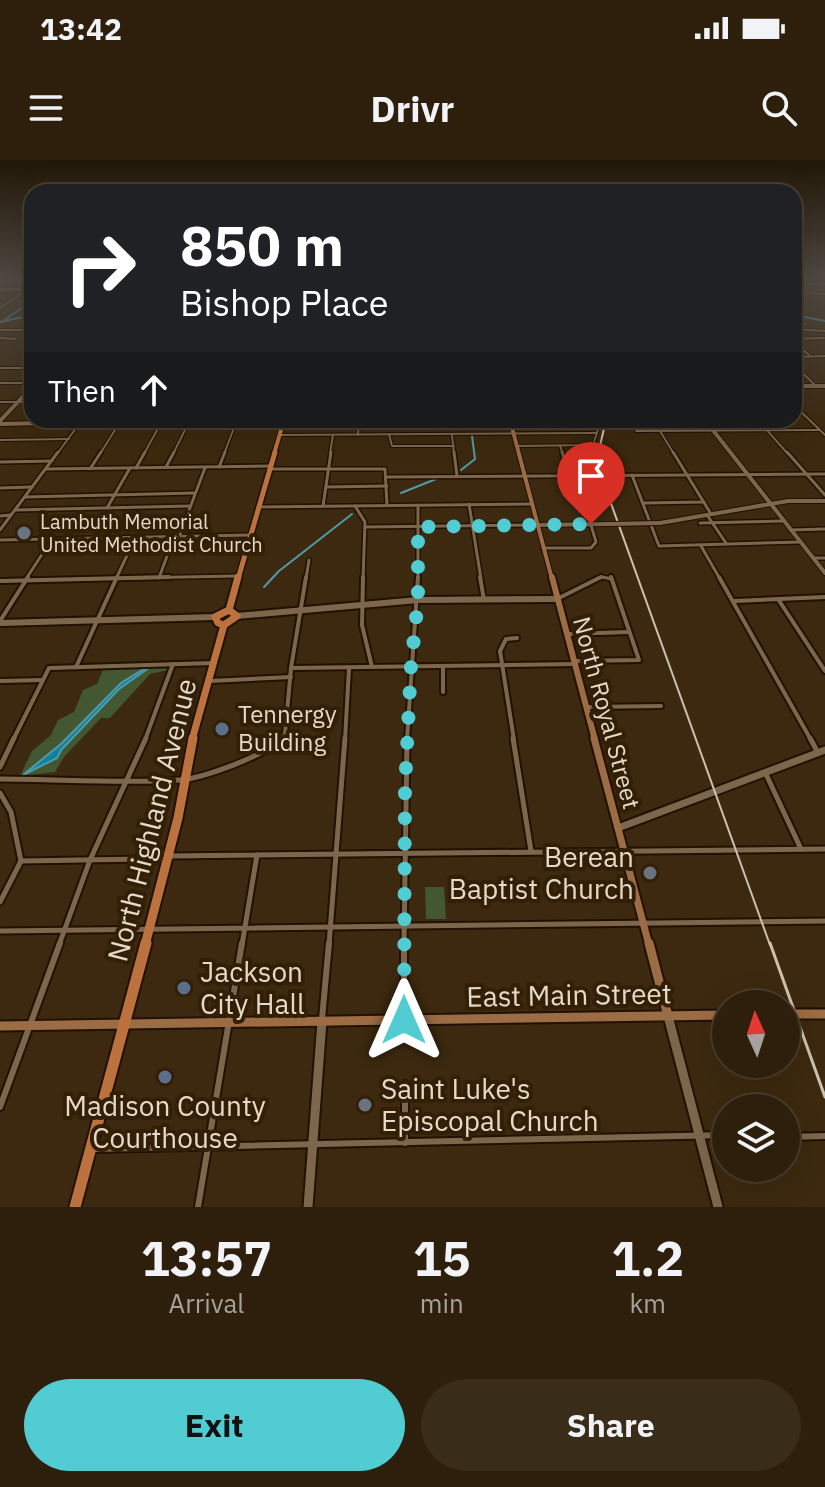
<!DOCTYPE html>
<html lang="en">
<head>
<meta charset="utf-8">
<style>
  :root { --surface:#2d1f0b; --page:#392c19; --text:#f1f3f6; --muted:#a7a29d; --line:#483d2c; --accent:#51ccd2 }
  body { margin:0; font-family:"IBM Plex Sans",sans-serif; background:var(--page); color:var(--text); height:100vh; display:flex; flex-direction:column; font-size:30px; white-space:nowrap }
  * { box-sizing:border-box; margin:0 }
  p { font-size:26px; color:var(--muted) }
  .icon { flex:none; width:44px; height:44px; fill:none; stroke:currentColor; stroke-width:2; stroke-linecap:round; stroke-linejoin:round }
  .map { position:relative; height:1047px; overflow:hidden }
  .side { display:flex; flex-direction:column; background:var(--surface); flex:1 }
  .side>* { flex:none }
  .guide { position:absolute; left:24px; top:24px; width:778px; height:244px; border-radius:24px; box-shadow:0 8px 32px #0002,0 0 0 2px var(--line); background:#202124; color:#fff; overflow:hidden }
  .needle { width:52px; rotate:357deg }
  .controls { position:absolute; left:712px; top:830px; display:grid; gap:16px }
  .controls a { display:grid; place-items:center; width:88px; height:88px; border-radius:50%; background:var(--surface); box-shadow:0 8px 32px #0002,0 0 0 2px var(--line); font-size:40px }
  .pin { position:absolute; display:grid; place-items:center; width:68px; height:68px; color:#fff; margin:-82px -34px; border-radius:50% 50% 50% 0; rotate:-45deg; box-shadow:0 0 8px #0007 }
  .pin .icon { rotate:45deg }
  .me { position:absolute; width:88px; margin:-44px; rotate:0deg; stroke-linejoin:round; filter:drop-shadow(0 0 6px #0008) }
  .turn { display:flex; align-items:center; gap:28px; height:168px; padding:0 24px; font-size:36px }
  .turn .icon { width:104px; height:104px; stroke-width:2.5 }
  .turn b { display:block; font-size:56px; line-height:68px }
  .then { display:flex; align-items:center; height:76px; padding:0 24px; background:#0003; gap:16px; font-size:30px }
  .eta { display:flex; justify-content:space-evenly; align-items:center; height:136px; text-align:center }
  .eta b { font-size:48px; font-weight:700; line-height:56px }
  .cta { display:flex; gap:16px; margin-top:auto; padding:16px 24px }
  .cta a { flex:1; height:92px; border-radius:48px; background:var(--accent); color:#111; font-size:32px; font-weight:700; line-height:92px; text-align:center }
  .cta a+a { background:var(--page); color:var(--text) }
  .status { display:flex; justify-content:space-between; align-items:center; height:56px; padding:0 40px; background:var(--surface); direction:ltr }
  .status svg { height:22px; fill:currentColor }
  header { display:flex; justify-content:space-between; align-items:center; height:104px; padding:0 24px; background:var(--surface); font-size:36px; font-weight:700 }
  .map>svg:first-child { display:block }
  .green { fill:#435732 }
  .water { fill:#0f819c; stroke:#4f9baa; stroke-width:2 }
  .lines { fill:none; stroke-linecap:round; stroke-linejoin:round }
  .stream { stroke:#4f9baa; stroke-width:2 }
  .minor-far4-casing { stroke:#210; stroke-width:4 }
  .minor-far3-casing { stroke:#210; stroke-width:6 }
  .minor-far2-casing { stroke:#210; stroke-width:8 }
  .minor-far1-casing { stroke:#210; stroke-width:9 }
  .minor-casing { stroke:#210; stroke-width:10 }
  .tertiary-far3-casing { stroke:#210; stroke-width:6 }
  .tertiary-far2-casing { stroke:#210; stroke-width:10 }
  .tertiary-far1-casing { stroke:#210; stroke-width:11 }
  .tertiary-casing { stroke:#210; stroke-width:13 }
  .secondary-far4-casing { stroke:#210; stroke-width:5 }
  .secondary-far3-casing { stroke:#210; stroke-width:6 }
  .secondary-far2-casing { stroke:#210; stroke-width:10 }
  .secondary-far1-casing { stroke:#210; stroke-width:11 }
  .secondary-casing { stroke:#210; stroke-width:13 }
  .primary-far4-casing { stroke:#210; stroke-width:6 }
  .primary-far3-casing { stroke:#210; stroke-width:8 }
  .primary-far2-casing { stroke:#210; stroke-width:11 }
  .primary-far1-casing { stroke:#210; stroke-width:13 }
  .primary-casing { stroke:#210; stroke-width:15 }
  .minor-far4 { stroke:#7d674c; stroke-width:2 }
  .minor-far3 { stroke:#7d674c; stroke-width:3 }
  .minor-far2 { stroke:#7d674c; stroke-width:4 }
  .minor-far1 { stroke:#7d674c; stroke-width:5 }
  .minor { stroke:#7d674c; stroke-width:6 }
  .tertiary-far3 { stroke:#7d674c; stroke-width:4 }
  .tertiary-far2 { stroke:#7d674c; stroke-width:6 }
  .tertiary-far1 { stroke:#7d674c; stroke-width:7 }
  .tertiary { stroke:#7d674c; stroke-width:9 }
  .secondary-far4 { stroke:#9c6c45; stroke-width:3 }
  .secondary-far3 { stroke:#9c6c45; stroke-width:4 }
  .secondary-far2 { stroke:#9c6c45; stroke-width:6 }
  .secondary-far1 { stroke:#9c6c45; stroke-width:7 }
  .secondary { stroke:#9c6c45; stroke-width:9 }
  .primary-far4 { stroke:#bb723e; stroke-width:4 }
  .primary-far3 { stroke:#bb723e; stroke-width:5 }
  .primary-far2 { stroke:#bb723e; stroke-width:7 }
  .primary-far1 { stroke:#bb723e; stroke-width:9 }
  .primary { stroke:#bb723e; stroke-width:11 }
  .rail-far1 { stroke:#cdc0b0; stroke-width:2 }
  .rail { stroke:#cdc0b0; stroke-width:3 }
  .tertiary-bridge-casing { stroke:#210; stroke-width:6; stroke-linecap:butt }
  .tertiary-bridge { stroke:#7d674c; stroke-width:4 }
  .route { stroke:#51ccd2; stroke-width:14; stroke-dasharray:0 25.2 }
  .worship-dot { fill:#6b7280; stroke:#321f05; stroke-width:3 }
  .service-dot { fill:#5c6f8a; stroke:#321f05; stroke-width:3 }
  .labels { text-anchor:middle; stroke-width:8; stroke-linejoin:round; paint-order:stroke }
  .far-poi-label { font-size:20px; fill:#e5d9ca; stroke:#321f05; text-anchor:start }
  .street-label { font-size:24px; fill:#e5d9ca; stroke:#321f05 }
  .poi-label { font-size:24px; fill:#e5d9ca; stroke:#321f05; text-anchor:start }
  .near-street-label { font-size:28px; fill:#e5d9ca; stroke:#321f05 }
  .near-poi-label { font-size:28px; fill:#e5d9ca; stroke:#321f05; text-anchor:start }
</style>
</head>
<body>
<div class="status"><b>13:42</b><svg viewBox="0 0 49 12"><path d="M0 12V9h3v3zM5 12V6h3v6zM10 12V3h3v9zM15 12V0h3v12zM26 1h20v11H26zM47 4h2v5h-2z"/></svg></div>
<header><svg class="icon" aria-label="menu" viewBox="0 0 24 24"><path d="M4 6h16M4 12h16M4 18h16"/></svg>Drivr<svg class="icon" aria-label="search" viewBox="0 0 24 24"><circle cx="10" cy="10" r="6"/><path d="M15 15l6 6"/></svg></header>
<div class="map">
<svg width="825" height="1047" viewBox="0 0 825 1047">
  <rect width="100%" height="100%" fill="#3c290f"/>
  <g class="green">
    <path d="M167,505L168,510L150,514L110,558H101L64,597L55,612L20,616L32,591L51,575L58,560L74,552L83,530L97,524L104,507Z"/>
    <path d="M425,727H444L446,759H426Z"/>
  </g>
  <path class="water" d="M147,507H150L119,529L61,590L57,598L23,615L62,583L121,523Z"/>
  <g class="lines">
    <g class="stream">
      <path d="M794,155L825,161"/>
      <path d="M3,161L32,141"/>
      <path d="M0,162L32,155"/>
      <path d="M461,310L475,299L472,276"/>
      <path d="M401,333L436,319"/>
      <path d="M264,427L279,411L352,354"/>
    </g>
    <g class="minor-far4-casing">
      <g id="minor-far4">
        <path d="M794,124H825"/>
        <path d="M794,133L825,134"/>
        <path d="M794,140L798,134"/>
        <path d="M0,148L29,129"/>
        <path d="M794,163L805,164"/>
        <path d="M794,169L825,171"/>
        <path d="M0,170H32"/>
        <path d="M0,178L16,179"/>
        <path d="M794,179L824,178"/>
        <path d="M794,182L809,195"/>
        <path d="M794,197L825,196"/>
        <path d="M794,205L816,226"/>
        <path d="M0,208H32"/>
        <path d="M0,223H32"/>
        <path d="M0,242H32"/>
        <path d="M794,245L825,275"/>
        <path d="M661,260L668,271"/>
        <path d="M758,260L788,294"/>
        <path d="M636,271L820,270"/>
        <path d="M660,271L674,294"/>
        <path d="M389,274L392,286H454"/>
        <path d="M279,275L596,273"/>
        <path d="M358,275L359,260"/>
        <path d="M452,275L454,294"/>
        <path d="M0,280L69,279"/>
        <path d="M517,286L593,285"/>
        <path d="M560,286L563,294"/>
        <path d="M57,294L82,260"/>
        <path d="M100,294L120,262"/>
        <path d="M144,294L162,261"/>
        <path d="M173,294L190,260"/>
        <path d="M224,294L237,260"/>
        <path d="M330,294L333,275"/>
        <path d="M594,294L593,285L601,260"/>
      </g>
    </g>
    <g class="minor-far3-casing">
      <g id="minor-far3">
        <path d="M454,292L457,316"/>
        <path d="M562,292L570,316"/>
        <path d="M594,292L597,315"/>
        <path d="M673,292L711,354"/>
        <path d="M787,292L825,335"/>
        <path d="M0,302L52,301"/>
        <path d="M166,307L174,292"/>
        <path d="M219,307L225,292"/>
        <path d="M136,308L145,292"/>
        <path d="M46,309L270,306"/>
        <path d="M90,309L101,292"/>
        <path d="M269,309H385L387,345"/>
        <path d="M632,315L659,386L800,382"/>
        <path d="M387,317L825,314"/>
        <path d="M326,327L387,326"/>
        <path d="M0,328L32,327"/>
        <path d="M25,337L195,333"/>
        <path d="M644,343L704,342"/>
        <path d="M469,344L481,419"/>
        <path d="M418,345V419"/>
        <path d="M323,346L331,292"/>
        <path d="M355,346L365,362L363,419"/>
        <path d="M258,347L531,344"/>
        <path d="M107,348L130,308"/>
        <path d="M15,350L190,346"/>
        <path d="M707,355L726,383"/>
        <path d="M0,356L11,355"/>
        <path d="M700,363L783,361"/>
        <path d="M365,367L537,365"/>
        <path d="M0,370L58,292"/>
        <path d="M790,370L825,369"/>
        <path d="M179,377L205,308"/>
        <path d="M0,380L250,375"/>
        <path d="M701,386L720,419"/>
        <path d="M543,388H591L596,382L591,365"/>
        <path d="M813,398H825"/>
        <path d="M159,418L174,377"/>
        <path d="M26,419L52,379"/>
        <path d="M74,419L238,416"/>
        <path d="M116,419L135,378"/>
        <path d="M306,419L309,400"/>
        <path d="M597,419L602,417L612,419"/>
      </g>
    </g>
    <g class="minor-far2-casing">
      <g id="minor-far2">
        <path d="M363,417L362,465L372,507"/>
        <path d="M480,417L484,440"/>
        <path d="M719,417L811,580"/>
        <path d="M0,421L169,417"/>
        <path d="M559,438L601,417"/>
        <path d="M778,439L825,511"/>
        <path d="M735,441L825,437"/>
        <path d="M0,461L28,417"/>
        <path d="M567,474L629,472"/>
        <path d="M575,501L639,500L611,417"/>
        <path d="M443,506V532"/>
        <path d="M76,507L117,417"/>
        <path d="M291,508L575,504"/>
        <path d="M0,521L43,520"/>
        <path d="M210,521L291,517"/>
        <path d="M588,547L661,546"/>
        <path d="M13,580L49,508L213,503"/>
        <path d="M145,580L173,504"/>
        <path d="M280,580L285,574L291,508L306,417"/>
        <path d="M345,580L349,508"/>
        <path d="M407,580L418,417"/>
        <path d="M514,580L500,491L506,479L517,478"/>
      </g>
    </g>
    <g class="minor-far1-casing">
      <g id="minor-far1">
        <path d="M513,578L531,691"/>
        <path d="M810,578L817,591"/>
        <path d="M0,607L14,578"/>
        <path d="M765,612L801,689"/>
        <path d="M0,619C59,619 121,624 180,620C203,618 268,595 282,578"/>
        <path d="M0,633L11,652L21,701"/>
        <path d="M169,696L825,689"/>
        <path d="M21,701L143,699"/>
        <path d="M0,742L21,701"/>
        <path d="M0,771L825,761"/>
        <path d="M59,785L90,700L146,578"/>
        <path d="M242,785L257,695"/>
        <path d="M329,785L345,578"/>
        <path d="M404,785L407,578"/>
      </g>
    </g>
    <g class="minor-casing">
      <g id="minor">
        <path d="M404,858V783"/>
        <path d="M322,859L329,783"/>
        <path d="M405,924V983"/>
        <path d="M0,947L60,783"/>
        <path d="M786,977L825,976"/>
        <path d="M93,989L726,975"/>
        <path d="M198,1047L242,783"/>
      </g>
    </g>
    <g class="tertiary-far3-casing">
      <g id="tertiary-far3">
        <path d="M794,226H825"/>
        <path d="M705,260L825,413"/>
        <path d="M0,261L32,227"/>
        <path d="M0,264L191,260"/>
        <path d="M660,363L788,341H825"/>
        <path d="M537,365L609,364"/>
      </g>
    </g>
    <g class="tertiary-far2-casing">
      <g id="tertiary-far2">
        <path d="M237,456L418,440L557,439"/>
        <path d="M0,463L215,457"/>
      </g>
    </g>
    <g class="tertiary-far1-casing">
      <path id="tertiary-far1" d="M618,668L825,590"/>
    </g>
    <g class="tertiary-casing">
      <g id="tertiary">
        <path d="M668,856L718,1047"/>
        <path d="M308,1047L322,861"/>
      </g>
    </g>
    <g class="secondary-far4-casing">
      <path id="secondary-far4" d="M0,130L32,129"/>
    </g>
    <g class="secondary-far3-casing">
      <path id="secondary-far3" d="M510,260L552,419"/>
    </g>
    <g class="secondary-far2-casing">
      <path id="secondary-far2" d="M552,417L595,580"/>
    </g>
    <g class="secondary-far1-casing">
      <path id="secondary-far1" d="M594,578L649,785"/>
    </g>
    <g class="secondary-casing">
      <g id="secondary">
        <path d="M649,783L668,856"/>
        <path d="M786,854H825"/>
        <path d="M0,866L726,855"/>
      </g>
    </g>
    <g class="primary-far4-casing">
      <path id="primary-far4" d="M274,294L284,260"/>
    </g>
    <g class="primary-far3-casing">
      <path id="primary-far3" d="M238,419L275,292"/>
    </g>
    <g class="primary-far2-casing">
      <g id="primary-far2">
        <path d="M229,450L238,417"/>
        <path d="M224,465L218,463L215,457L229,450"/>
        <path d="M224,465L237,456L229,450"/>
        <path d="M192,580L224,465"/>
      </g>
    </g>
    <g class="primary-far1-casing">
      <path id="primary-far1" d="M145,785L178,658L193,578"/>
    </g>
    <g class="primary-casing">
      <path id="primary" d="M75,1047L146,783"/>
    </g>
    <use href="#minor-far4" class="minor-far4"/>
    <use href="#minor-far3" class="minor-far3"/>
    <use href="#minor-far2" class="minor-far2"/>
    <use href="#minor-far1" class="minor-far1"/>
    <use href="#minor" class="minor"/>
    <use href="#tertiary-far3" class="tertiary-far3"/>
    <use href="#tertiary-far2" class="tertiary-far2"/>
    <use href="#tertiary-far1" class="tertiary-far1"/>
    <use href="#tertiary" class="tertiary"/>
    <use href="#secondary-far4" class="secondary-far4"/>
    <use href="#secondary-far3" class="secondary-far3"/>
    <use href="#secondary-far2" class="secondary-far2"/>
    <use href="#secondary-far1" class="secondary-far1"/>
    <use href="#secondary" class="secondary"/>
    <use href="#primary-far4" class="primary-far4"/>
    <use href="#primary-far3" class="primary-far3"/>
    <use href="#primary-far2" class="primary-far2"/>
    <use href="#primary-far1" class="primary-far1"/>
    <use href="#primary" class="primary"/>
    <path class="rail-far1" d="M606,260L599,290L604,324L770,785"/>
    <path class="rail" d="M770,783L825,937"/>
    <g class="tertiary-bridge-casing">
      <path id="tertiary-bridge" d="M609,364L660,363"/>
    </g>
    <use href="#tertiary-bridge" class="tertiary-bridge"/>
  </g>
  <linearGradient id="sky" x2="0" y2="1"><stop stop-color="#211708"/><stop offset="0.45" stop-color="#504942"/><stop offset="1" stop-color="#504942" stop-opacity="0"/></linearGradient>
  <rect width="825" height="265" fill="url(#sky)"/>
  <g class="lines">
    <path class="route" d="M404,860L405,627L411,506L418,440V367L591,364"/>
  </g>
  <g class="worship-dot">
    <circle cx="24" cy="373" r="8"/>
    <circle cx="650" cy="713" r="8"/>
    <circle cx="365" cy="945" r="8"/>
  </g>
  <g class="service-dot">
    <circle cx="222" cy="569" r="8"/>
    <circle cx="184" cy="828" r="8"/>
    <circle cx="165" cy="917" r="8"/>
  </g>
  <g class="labels">
    <g class="far-poi-label">
      <text x="40" y="369">Lambuth Memorial<tspan x="40" dy="23">United Methodist Church</tspan></text>
    </g>
    <g class="street-label">
      <text transform="translate(606 553) rotate(75)" y="8">North Royal Street</text>
    </g>
    <g class="poi-label">
      <text x="238" y="563">Tennergy<tspan x="238" dy="28">Building</tspan></text>
    </g>
    <g class="near-street-label">
      <text transform="translate(152 660) rotate(-76)" y="10">North Highland Avenue</text>
      <text transform="translate(569 835) rotate(-1)" y="10">East Main Street</text>
    </g>
    <g class="near-poi-label">
      <text x="634" y="707" text-anchor="end">Berean<tspan x="634" dy="32">Baptist Church</tspan></text>
      <text x="200" y="822">Jackson<tspan x="200" dy="32">City Hall</tspan></text>
      <text x="381" y="939">Saint Luke's<tspan x="381" dy="32">Episcopal Church</tspan></text>
      <text x="165" y="956" text-anchor="middle">Madison County<tspan x="165" dy="32">Courthouse</tspan></text>
    </g>
  </g>
</svg>
<div class="controls">
<a><svg class="needle" viewBox="-14 -14 28 28"><path d="M0-13l5 13h-10z" fill="#e53935"/><path d="M0 13l5-13h-10z" fill="#a7a29d"/></svg></a>
<a><svg class="icon" aria-label="layers" viewBox="0 0 24 24"><path d="M12 4l9 5-9 5-9-5zM3 14l9 5 9-5"/></svg></a>
</div>
<div class="pin" style="left:591px;top:364px;background:#d93025"><svg class="icon" aria-label="arrive" viewBox="0 0 24 24"><path d="M6 21V4h12l-3 4 3 4H6"/></svg></div>
<svg class="me" style="left:404px;top:860px" viewBox="-20 -20 40 40"><path d="M0-17L14 15 0 8-14 15z" fill="#51ccd2" stroke="#fff" stroke-width="4"/></svg>
<div class="guide">
<div class="turn"><svg class="icon" aria-label="right" viewBox="0 0 24 24"><path d="M7 20v-9h11M14 6l5 5-5 5"/></svg><div><b>850 m</b>Bishop Place</div></div>
<div class="then">Then<svg class="icon" aria-label="ahead" viewBox="0 0 24 24"><path d="M12 20V5M6 11l6-6 6 6"/></svg></div>
</div>
</div>
<section class="side">
<div class="eta">
<div><b>13:57</b><p>Arrival</p></div>
<div><b>15</b><p>min</p></div>
<div><b>1.2</b><p>km</p></div>
</div>
<div class="cta"><a>Exit</a><a>Share</a></div>
</section>
</body>
</html>
